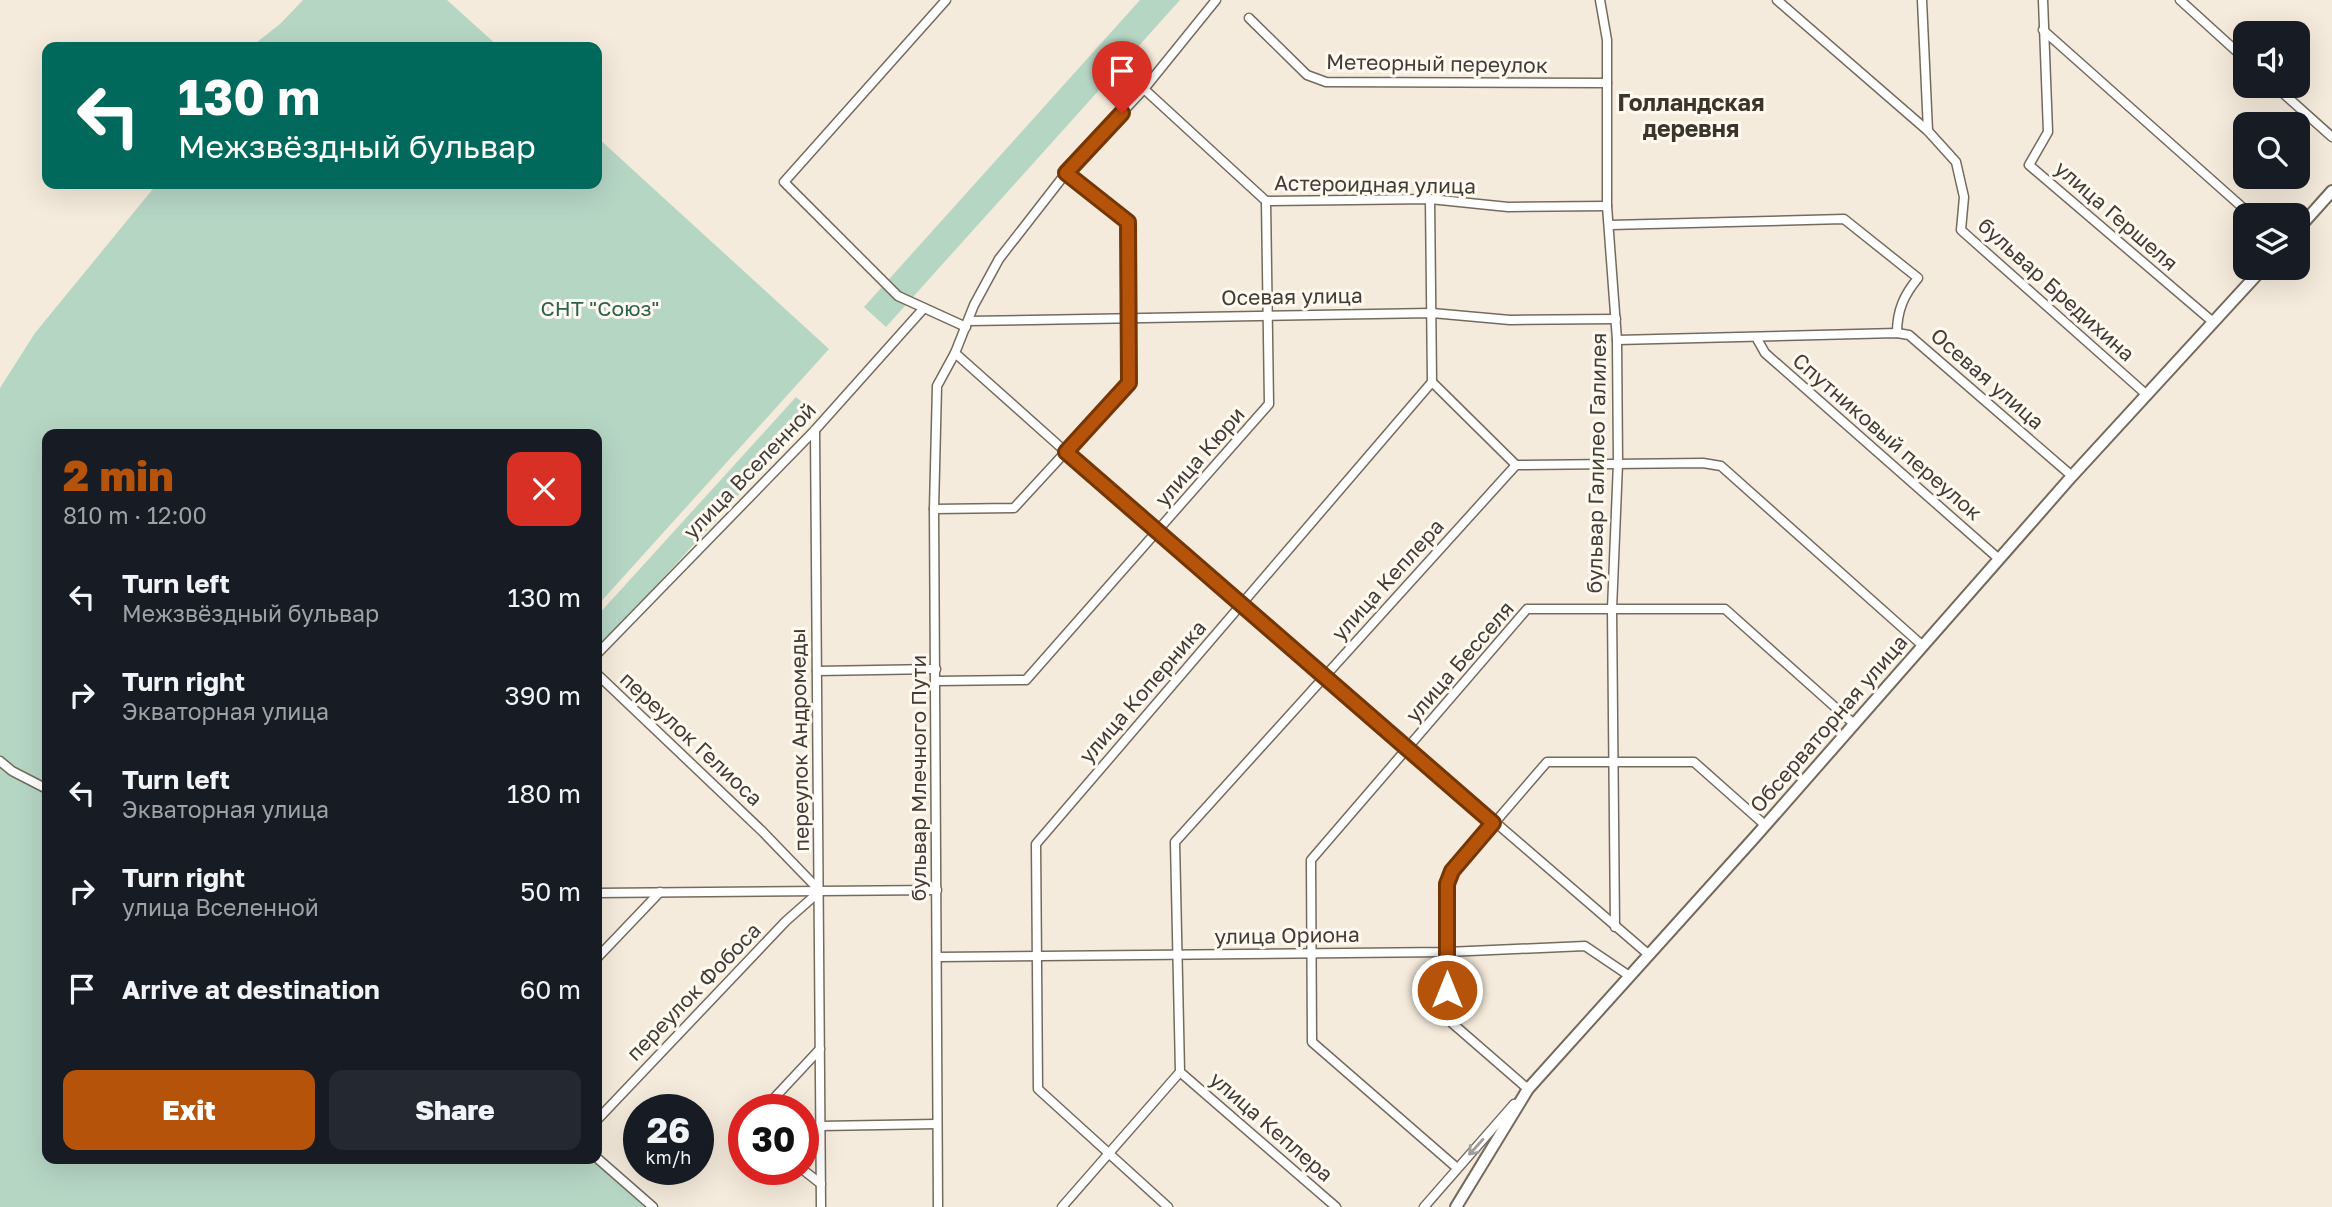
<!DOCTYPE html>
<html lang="en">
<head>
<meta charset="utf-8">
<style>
  :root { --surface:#171b24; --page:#242831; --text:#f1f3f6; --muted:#9ea1a6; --accent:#b45309 }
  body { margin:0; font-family:"Golos Text",sans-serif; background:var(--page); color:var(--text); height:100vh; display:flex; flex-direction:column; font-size:26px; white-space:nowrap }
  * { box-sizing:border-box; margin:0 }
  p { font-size:23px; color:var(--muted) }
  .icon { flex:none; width:38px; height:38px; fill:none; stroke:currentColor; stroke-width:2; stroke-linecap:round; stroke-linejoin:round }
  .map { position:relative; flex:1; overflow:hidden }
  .panel { position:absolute; left:42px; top:429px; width:560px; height:735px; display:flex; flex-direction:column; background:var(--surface); border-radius:14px; box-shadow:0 7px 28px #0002 }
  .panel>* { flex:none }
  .hud { position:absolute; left:42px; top:42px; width:560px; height:147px; border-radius:14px; box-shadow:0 7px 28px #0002; background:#00695c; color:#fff; overflow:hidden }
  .fabs { position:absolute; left:2233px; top:21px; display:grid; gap:14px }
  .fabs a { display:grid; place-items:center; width:77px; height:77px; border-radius:14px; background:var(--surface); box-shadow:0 7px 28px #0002; font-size:35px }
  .speed { position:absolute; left:623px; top:1094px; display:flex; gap:14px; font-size:35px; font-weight:700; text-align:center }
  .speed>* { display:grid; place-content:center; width:91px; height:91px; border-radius:50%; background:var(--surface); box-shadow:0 7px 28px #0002; line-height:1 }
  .speed small { font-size:18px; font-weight:400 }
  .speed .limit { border:10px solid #d22; background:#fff; color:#111 }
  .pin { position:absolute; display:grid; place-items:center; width:60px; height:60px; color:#fff; margin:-72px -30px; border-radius:50% 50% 50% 0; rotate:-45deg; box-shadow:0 0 7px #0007 }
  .pin .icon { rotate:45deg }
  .me { position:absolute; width:77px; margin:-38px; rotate:0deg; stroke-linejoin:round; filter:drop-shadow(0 0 5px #0008) }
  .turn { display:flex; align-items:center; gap:24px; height:147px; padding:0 21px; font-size:32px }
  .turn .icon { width:91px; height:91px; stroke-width:2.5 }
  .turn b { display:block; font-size:49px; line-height:60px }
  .round { display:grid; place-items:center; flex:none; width:74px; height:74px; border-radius:14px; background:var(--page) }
  .overview { display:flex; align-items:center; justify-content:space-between; height:119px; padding:0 21px }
  h1 { font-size:42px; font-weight:800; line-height:52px; color:var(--accent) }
  .cta { display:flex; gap:14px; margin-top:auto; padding:14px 21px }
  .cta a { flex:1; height:80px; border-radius:14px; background:var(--accent); color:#fff; font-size:28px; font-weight:800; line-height:80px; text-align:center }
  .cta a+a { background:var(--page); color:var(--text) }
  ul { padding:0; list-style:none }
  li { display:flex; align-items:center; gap:21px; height:98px; padding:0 21px }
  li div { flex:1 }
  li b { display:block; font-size:26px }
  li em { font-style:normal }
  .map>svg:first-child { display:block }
  .green { fill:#b6d6c4 }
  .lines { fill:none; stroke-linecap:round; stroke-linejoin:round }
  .street-casing { stroke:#746b5e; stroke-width:11 }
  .secondary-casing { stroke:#746b5e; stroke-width:14 }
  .street { stroke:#fff; stroke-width:8 }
  .secondary { stroke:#fff; stroke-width:10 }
  .oneway { stroke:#a09e9a }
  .route-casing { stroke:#753606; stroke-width:18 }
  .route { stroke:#b45309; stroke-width:12 }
  .labels { text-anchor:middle; stroke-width:6; stroke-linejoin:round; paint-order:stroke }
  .street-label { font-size:21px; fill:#403c36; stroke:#fff9f0 }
  .park-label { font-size:21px; fill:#2b6349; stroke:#fff9f0 }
  .neighbourhood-label { font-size:23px; font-weight:bold; fill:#3c3529; stroke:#fff9f0 }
</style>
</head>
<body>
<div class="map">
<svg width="2332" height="1207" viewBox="0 0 2332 1207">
  <rect width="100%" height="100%" fill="#f5ebdc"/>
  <g class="green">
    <path d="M303,0H447L499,47H251L280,24Z"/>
    <path d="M1140,0H1180L886,327L864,307Z"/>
    <path d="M597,137L829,349L597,606V434H47V1158H597V1152L660,1207H0V388L35,333L157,184H597Z"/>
    <path d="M796,397L814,412L597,651V616Z"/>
  </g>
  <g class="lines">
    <g class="street-casing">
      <g id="street">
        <path d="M946,0L784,182L898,296L966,327"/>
        <path d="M1600,0L1607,40V206L1617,340L1618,463L1612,609L1615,927"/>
        <path d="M1777,0L1928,131L1956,162L1964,197L1961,230L2147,395"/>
        <path d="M1922,0L1928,131"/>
        <path d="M2043,0L2048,132L2029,165L2213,322"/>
        <path d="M2180,0L2245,59"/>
        <path d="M1249,18L1307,75L1326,82L1607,83"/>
        <path d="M2043,30L2251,215"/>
        <path d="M2275,86L2332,137"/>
        <path d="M1144,89L1266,201L1430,199L1508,207L1607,206"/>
        <path d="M1610,225L1844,219L1918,278C1904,295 1897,310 1897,333"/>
        <path d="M968,321L1432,313L1510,320L1616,319"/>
        <path d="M1756,337L1765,353L1999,559"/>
        <path d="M1617,340L1897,333L1909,335L2072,476"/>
        <path d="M955,353L1066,452L1648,954"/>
        <path d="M1432,382L1516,465"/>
        <path d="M815,430L821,1207"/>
        <path d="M934,509L1014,508L1129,383L1128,222L1066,173"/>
        <path d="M597,654L815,430L924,308"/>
        <path d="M817,671L936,669"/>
        <path d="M597,674L762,831L820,891L786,921L597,1120"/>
        <path d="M936,681L1026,680L1269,404L1266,201"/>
        <path d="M0,761L12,771L47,789"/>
        <path d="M597,893L937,890"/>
        <path d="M938,957L1447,952L1585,946L1628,975"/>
        <path d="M597,958L660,892"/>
        <path d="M1525,1092L1528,1089L1452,1023L1448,1016L1447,885L1453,871L1547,762H1694L1765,825"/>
        <path d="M763,1110L820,1049"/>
        <path d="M821,1126L937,1124"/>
        <path d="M597,1158L653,1207"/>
        <path d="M1457,1168L1312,1042L1311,860L1527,609H1725L1854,724"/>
        <path d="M802,1169L821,1184"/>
        <path d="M938,1207L934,509L937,386L955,353L974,305L999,259L1066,173L1144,89L1216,0"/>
        <path d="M1062,1207L1180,1072"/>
        <path d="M1168,1207L1038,1089L1036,844L1432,382L1430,199"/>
        <path d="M1336,1207L1180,1072L1175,842L1516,465L1703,463L1721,466L1923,646"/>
        <path d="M1424,1207L1514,1104"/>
      </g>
    </g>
    <g class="secondary-casing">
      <g id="secondary">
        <path d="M2298,229L2332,191"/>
        <path d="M1456,1207L1528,1089L1755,837L2072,476L2263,268"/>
      </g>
    </g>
    <use href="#street" class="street"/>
    <use href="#secondary" class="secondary"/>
  </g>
  <defs><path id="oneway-shaft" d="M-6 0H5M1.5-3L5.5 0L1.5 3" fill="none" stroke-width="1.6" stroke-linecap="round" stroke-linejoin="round" transform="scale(1.75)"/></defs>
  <use class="oneway" href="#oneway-shaft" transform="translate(1476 1147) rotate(132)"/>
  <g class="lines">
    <g class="route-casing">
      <path id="route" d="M1122,113L1066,173L1128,222L1129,383L1066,452L1493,823L1452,871L1447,884V990"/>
    </g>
    <use href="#route" class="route"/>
  </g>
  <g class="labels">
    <g class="street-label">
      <text transform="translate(1437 64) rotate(1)" y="7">Метеорный переулок</text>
      <text transform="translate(1375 185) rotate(1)" y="7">Астероидная улица</text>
      <text transform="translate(2116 216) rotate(41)" y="7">улица Гершеля</text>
      <text transform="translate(2056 290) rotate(42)" y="7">бульвар Бредихина</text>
      <text transform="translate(1292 297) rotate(-1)" y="7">Осевая улица</text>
      <text transform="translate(1987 379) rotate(41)" y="7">Осевая улица</text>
      <text transform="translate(1887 437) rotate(41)" y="7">Спутниковый переулок</text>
      <text transform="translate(1200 457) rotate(-49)" y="7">улица Кюри</text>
      <text transform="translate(1597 463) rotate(-89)" y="7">бульвар Галилео Галилея</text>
      <text transform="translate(750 471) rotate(-46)" y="7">улица Вселенной</text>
      <text transform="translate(1388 580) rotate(-48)" y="7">улица Кеплера</text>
      <text transform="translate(1460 662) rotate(-49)" y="7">улица Бесселя</text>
      <text transform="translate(1143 692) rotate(-49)" y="7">улица Коперника</text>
      <text transform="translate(1829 724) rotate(-49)" y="7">Обсерваторная улица</text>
      <text transform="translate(691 739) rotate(43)" y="7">переулок Гелиоса</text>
      <text transform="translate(800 740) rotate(-91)" y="7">переулок Андромеды</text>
      <text transform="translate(919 778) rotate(-90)" y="7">бульвар Млечного Пути</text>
      <text transform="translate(1287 936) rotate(-1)" y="7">улица Ориона</text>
      <text transform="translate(694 992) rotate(-46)" y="7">переулок Фобоса</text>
      <text transform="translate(1271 1127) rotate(41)" y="7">улица Кеплера</text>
    </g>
    <g class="park-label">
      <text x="600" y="316">СНТ "Союз"</text>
    </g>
    <g class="neighbourhood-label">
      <text x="1691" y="111">Голландская<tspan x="1691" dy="26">деревня</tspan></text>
    </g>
  </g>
</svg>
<div class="fabs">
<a><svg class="icon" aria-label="sound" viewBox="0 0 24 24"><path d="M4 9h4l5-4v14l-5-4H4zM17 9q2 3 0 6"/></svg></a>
<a><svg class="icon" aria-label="search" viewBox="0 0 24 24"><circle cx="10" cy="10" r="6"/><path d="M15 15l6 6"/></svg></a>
<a><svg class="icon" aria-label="layers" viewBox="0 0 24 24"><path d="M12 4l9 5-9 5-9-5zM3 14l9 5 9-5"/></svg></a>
</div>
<div class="speed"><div>26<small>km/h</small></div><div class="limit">30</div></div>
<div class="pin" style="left:1122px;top:113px;background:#d93025"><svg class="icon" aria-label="arrive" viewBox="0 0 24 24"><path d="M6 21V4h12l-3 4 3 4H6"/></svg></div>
<svg class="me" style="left:1447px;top:990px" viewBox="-20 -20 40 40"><circle r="17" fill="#b45309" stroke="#fff" stroke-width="3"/><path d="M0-11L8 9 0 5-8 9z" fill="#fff"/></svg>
<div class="hud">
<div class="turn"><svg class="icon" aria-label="left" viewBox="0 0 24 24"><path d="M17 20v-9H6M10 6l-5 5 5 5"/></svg><div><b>130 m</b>Межзвёздный бульвар</div></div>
</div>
<section class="panel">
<div class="overview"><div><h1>2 min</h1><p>810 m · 12:00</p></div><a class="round" style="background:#d93025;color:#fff"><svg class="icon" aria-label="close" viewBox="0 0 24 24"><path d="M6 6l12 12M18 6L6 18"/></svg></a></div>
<ul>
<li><svg class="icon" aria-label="left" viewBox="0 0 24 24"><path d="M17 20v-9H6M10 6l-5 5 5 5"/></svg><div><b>Turn left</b><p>Межзвёздный бульвар</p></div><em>130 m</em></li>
<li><svg class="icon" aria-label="right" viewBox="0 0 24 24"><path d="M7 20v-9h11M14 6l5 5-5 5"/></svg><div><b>Turn right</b><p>Экваторная улица</p></div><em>390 m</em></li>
<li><svg class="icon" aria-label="left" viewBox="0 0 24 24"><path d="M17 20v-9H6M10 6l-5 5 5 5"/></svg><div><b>Turn left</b><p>Экваторная улица</p></div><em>180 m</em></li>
<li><svg class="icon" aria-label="right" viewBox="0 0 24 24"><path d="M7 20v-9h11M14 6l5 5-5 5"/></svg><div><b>Turn right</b><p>улица Вселенной</p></div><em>50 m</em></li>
<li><svg class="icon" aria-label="arrive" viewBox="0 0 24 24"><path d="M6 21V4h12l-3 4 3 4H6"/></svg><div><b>Arrive at destination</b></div><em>60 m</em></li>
</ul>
<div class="cta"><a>Exit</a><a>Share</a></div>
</section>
</div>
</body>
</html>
